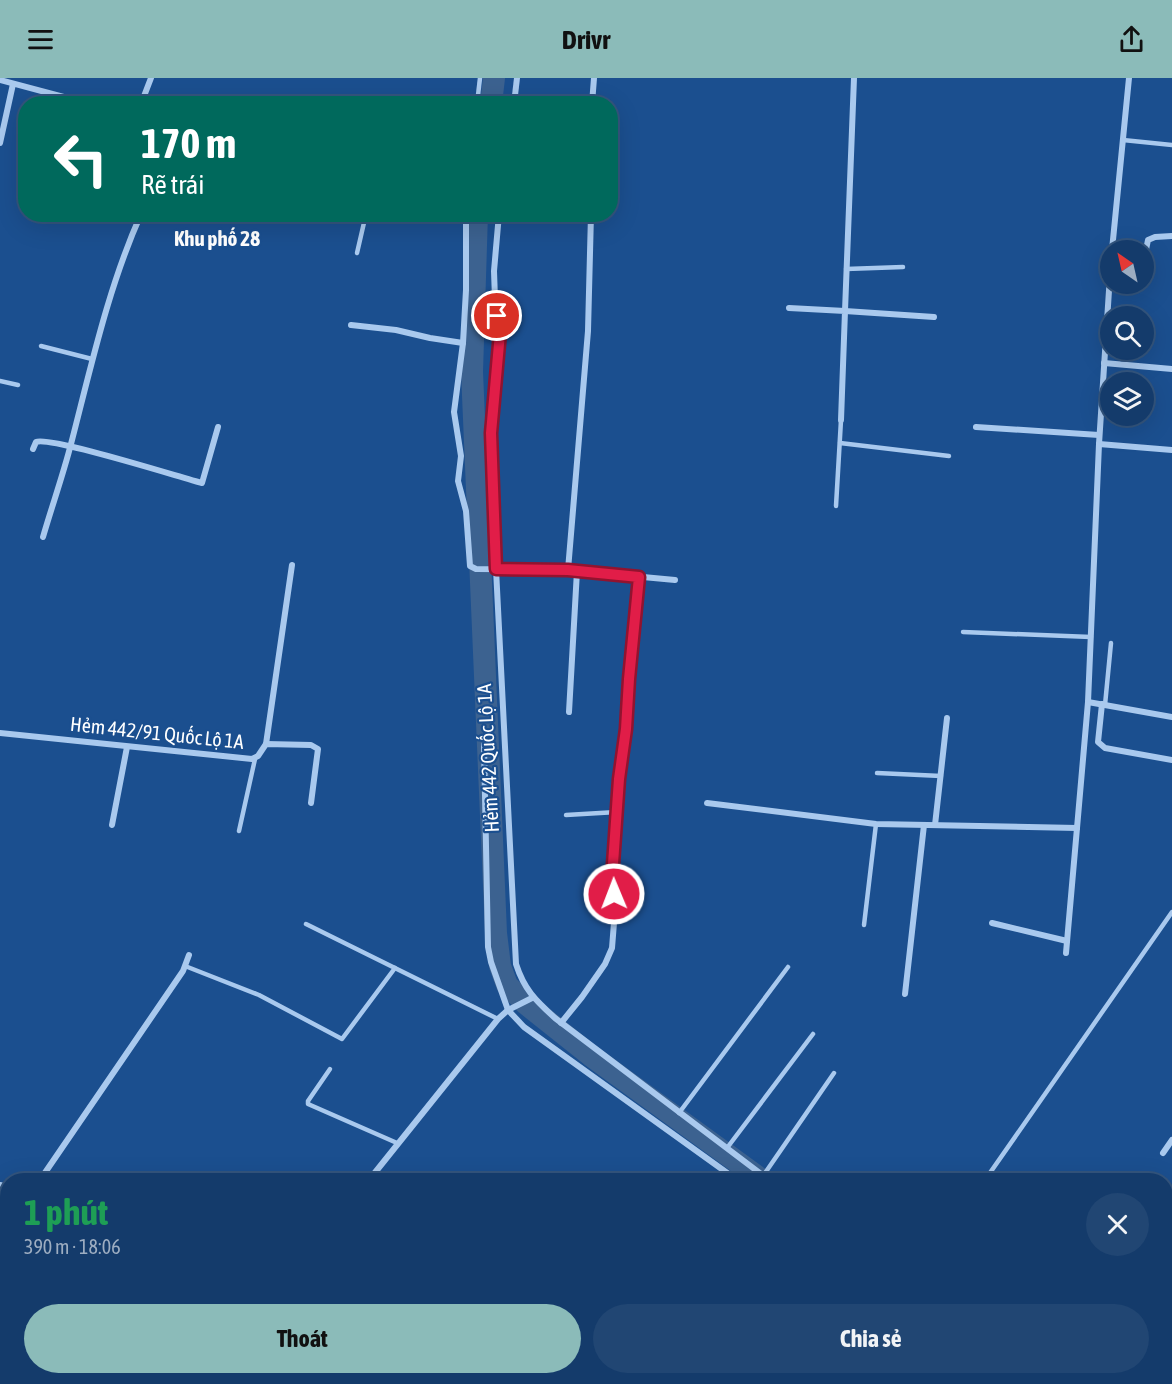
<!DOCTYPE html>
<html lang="vi">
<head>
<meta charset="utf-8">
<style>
  :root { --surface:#143b6b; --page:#214673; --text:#f1f3f6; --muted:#9dadc1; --line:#33557e; --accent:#8bbbb9 }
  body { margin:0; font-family:"Asap Condensed",sans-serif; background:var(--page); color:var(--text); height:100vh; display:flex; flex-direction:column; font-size:22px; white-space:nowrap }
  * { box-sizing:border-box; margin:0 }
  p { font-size:20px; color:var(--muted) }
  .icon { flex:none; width:33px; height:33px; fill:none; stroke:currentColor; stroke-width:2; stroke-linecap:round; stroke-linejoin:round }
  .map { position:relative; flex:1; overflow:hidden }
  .panel { position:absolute; left:0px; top:1095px; width:1173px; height:212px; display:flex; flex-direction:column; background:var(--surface); border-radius:24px 24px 0 0; box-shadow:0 6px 24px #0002,0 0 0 2px var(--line) }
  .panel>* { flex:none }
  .guide { position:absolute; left:18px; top:18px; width:600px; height:126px; border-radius:24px; box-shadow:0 6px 24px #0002,0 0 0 2px var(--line); background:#00695c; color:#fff; overflow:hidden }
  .needle { width:39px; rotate:326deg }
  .fabs { position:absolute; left:1100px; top:162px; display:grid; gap:12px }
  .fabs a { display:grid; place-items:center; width:54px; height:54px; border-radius:50%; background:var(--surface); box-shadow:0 6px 24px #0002,0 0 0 2px var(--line); font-size:30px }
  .pin { position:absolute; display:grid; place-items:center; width:51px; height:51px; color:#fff; margin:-26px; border:3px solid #fff; border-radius:50%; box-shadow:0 2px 6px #0007 }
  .me { position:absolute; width:66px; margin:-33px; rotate:359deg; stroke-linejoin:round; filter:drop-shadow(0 0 4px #0008) }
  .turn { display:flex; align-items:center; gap:21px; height:126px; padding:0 24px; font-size:27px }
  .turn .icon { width:78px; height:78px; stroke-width:2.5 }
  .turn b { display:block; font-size:42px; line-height:51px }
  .round { display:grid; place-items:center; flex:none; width:63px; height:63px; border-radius:32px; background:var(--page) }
  .headline { display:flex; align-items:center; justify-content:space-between; height:102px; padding:0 24px }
  h1 { font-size:36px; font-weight:700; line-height:45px; color:#1e9e55 }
  .primary-button { display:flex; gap:12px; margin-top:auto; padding:12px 24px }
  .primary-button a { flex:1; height:69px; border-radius:36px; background:var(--accent); color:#111; font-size:24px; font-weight:700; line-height:69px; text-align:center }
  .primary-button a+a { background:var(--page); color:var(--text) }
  header { display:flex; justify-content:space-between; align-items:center; height:78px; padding:0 24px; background:var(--accent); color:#111; font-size:27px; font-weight:700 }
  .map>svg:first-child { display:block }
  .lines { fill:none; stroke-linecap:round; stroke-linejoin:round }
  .river { stroke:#3c6290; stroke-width:22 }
  .lane { stroke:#a9c9ee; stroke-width:4.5 }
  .street { stroke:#a9c9ee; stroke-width:6 }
  .route-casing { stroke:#92132f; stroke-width:15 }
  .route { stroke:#e11d48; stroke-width:10 }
  .labels { text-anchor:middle; stroke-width:4.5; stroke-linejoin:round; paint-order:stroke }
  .street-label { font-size:20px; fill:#fff; stroke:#1b4f8f }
  .neighbourhood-label { font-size:21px; font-weight:bold; fill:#fff; stroke:#1b4f8f }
</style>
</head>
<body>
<header><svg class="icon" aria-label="menu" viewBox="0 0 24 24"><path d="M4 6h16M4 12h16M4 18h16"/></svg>Drivr<svg class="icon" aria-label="share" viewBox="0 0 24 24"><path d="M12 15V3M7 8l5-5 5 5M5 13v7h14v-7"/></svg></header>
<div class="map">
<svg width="1172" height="1306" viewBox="0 0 1172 1306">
  <rect width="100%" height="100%" fill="#1b4f8f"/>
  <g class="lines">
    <g class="river">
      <path d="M491,26L494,0"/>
      <path d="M477,136L472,294L496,855L500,888L507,907L526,926L590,977L762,1102"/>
      <path d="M1013,1299L1022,1306"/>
    </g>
    <g class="lane">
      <path d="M477,26L480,0"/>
      <path d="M1123,62L1172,67"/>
      <path d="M357,175L366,136"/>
      <path d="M846,191L903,189"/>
      <path d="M41,268L92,281"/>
      <path d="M0,303L18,307"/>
      <path d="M840,365L949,378"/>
      <path d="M836,428L841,342"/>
      <path d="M963,554L1091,559"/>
      <path d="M1105,627L1111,565"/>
      <path d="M877,695L941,698"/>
      <path d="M566,737L617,734"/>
      <path d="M239,753L255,681"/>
      <path d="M306,846L498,941"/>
      <path d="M864,847L876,746"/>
      <path d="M185,888L259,917L342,961L395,890"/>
      <path d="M330,991L308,1023V1026L397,1065"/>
      <path d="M679,1035L788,889"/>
      <path d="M727,1070L813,956"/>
      <path d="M763,1098L834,995"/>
      <path d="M555,1102L557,1099"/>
      <path d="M985,1102L1172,834"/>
      <path d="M20,1299L37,1306"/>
      <path d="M630,1306L635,1299"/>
      <path d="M652,1306L656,1299"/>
    </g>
    <g class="street">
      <path d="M854,0L845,233L934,239"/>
      <path d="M0,2L90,26"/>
      <path d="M141,26L151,0"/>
      <path d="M514,26L517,0"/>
      <path d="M592,26L594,0"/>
      <path d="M0,65L13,6"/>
      <path d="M466,136V212L463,265L454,334L461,378L458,403L466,433L470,488L476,491L568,492L675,502"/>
      <path d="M499,136L494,193L495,221L500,255L491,355L496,491L516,886C524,911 535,922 555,940L769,1102"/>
      <path d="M325,140L326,136"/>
      <path d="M1112,172L1129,0"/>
      <path d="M1143,186L1148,162L1155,159L1172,158"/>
      <path d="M1109,208L1134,210L1140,206"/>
      <path d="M789,230L845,233L841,342"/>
      <path d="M351,247L396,252L430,260L463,265"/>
      <path d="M1104,285L1172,291"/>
      <path d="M976,349L1099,357"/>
      <path d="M1099,366L1172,372"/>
      <path d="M33,371L36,364C50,358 179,399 202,405L218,349"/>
      <path d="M43,459C52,428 63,397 71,366C91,289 108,210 141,136"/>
      <path d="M568,492L588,253L591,136"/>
      <path d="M1088,624L1172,639"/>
      <path d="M1102,626L1098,664L1105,670L1172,682"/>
      <path d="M569,634L577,493"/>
      <path d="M0,655L252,681L258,678L266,666L311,667L318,671L311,725"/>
      <path d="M266,666L292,487"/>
      <path d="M484,667L488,869L491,884L508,932L524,949L737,1102"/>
      <path d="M707,725L876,746L1077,750L1088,624L1099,366L1110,197"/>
      <path d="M112,747L127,669"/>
      <path d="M935,747L947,640"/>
      <path d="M992,845L1067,863"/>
      <path d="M1066,875L1077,750"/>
      <path d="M905,916L924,747"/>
      <path d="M561,945L582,919L605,886L612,870L615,832L612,800L619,701L626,650L629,601L639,499"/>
      <path d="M1163,1075L1172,1062"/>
      <path d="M40,1102L183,893L189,877"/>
      <path d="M369,1102L498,941L508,932L532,920"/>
      <path d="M0,1107L8,1109"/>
      <path d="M1166,1288L1172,1279"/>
      <path d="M498,1299L508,1306"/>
      <path d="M1023,1299L1032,1306"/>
      <path d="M170,1306L173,1299"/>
      <path d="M416,1306L421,1299"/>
      <path d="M742,1306L748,1299"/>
      <path d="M1154,1306L1158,1299"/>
    </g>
  </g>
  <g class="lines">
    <g class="route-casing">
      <path id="route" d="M497,238L500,255L491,355L496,491L568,492L639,499L629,601L626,651L619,701L612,800L614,816"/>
    </g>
    <use href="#route" class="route"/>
  </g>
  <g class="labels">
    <g class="street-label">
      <text transform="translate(157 655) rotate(6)" y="7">Hẻm 442/91 Quốc Lộ 1A</text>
      <text transform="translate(488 680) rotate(-93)" y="7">Hẻm 442 Quốc Lộ 1A</text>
    </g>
    <g class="neighbourhood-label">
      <text x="217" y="168">Khu phố 28</text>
    </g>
  </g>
</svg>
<div class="fabs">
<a><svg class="needle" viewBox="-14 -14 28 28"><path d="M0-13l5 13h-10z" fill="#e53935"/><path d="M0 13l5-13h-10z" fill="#9dadc1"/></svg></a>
<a><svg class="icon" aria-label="search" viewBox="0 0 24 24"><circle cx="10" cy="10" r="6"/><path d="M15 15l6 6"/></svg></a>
<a><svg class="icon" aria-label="layers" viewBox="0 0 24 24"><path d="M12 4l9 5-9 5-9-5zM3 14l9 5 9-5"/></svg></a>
</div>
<div class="pin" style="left:497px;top:238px;background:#d93025"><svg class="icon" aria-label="arrive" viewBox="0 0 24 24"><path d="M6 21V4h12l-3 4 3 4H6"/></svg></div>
<svg class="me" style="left:614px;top:816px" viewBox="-20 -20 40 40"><circle r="17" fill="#e11d48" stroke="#fff" stroke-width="3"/><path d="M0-11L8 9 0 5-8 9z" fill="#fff"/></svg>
<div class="guide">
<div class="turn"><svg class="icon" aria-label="left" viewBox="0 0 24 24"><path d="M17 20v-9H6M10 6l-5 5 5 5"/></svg><div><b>170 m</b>Rẽ trái</div></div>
</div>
<section class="panel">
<div class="headline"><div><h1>1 phút</h1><p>390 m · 18:06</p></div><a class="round"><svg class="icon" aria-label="close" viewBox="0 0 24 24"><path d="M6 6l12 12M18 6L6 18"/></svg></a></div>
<div class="primary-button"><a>Thoát</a><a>Chia sẻ</a></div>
</section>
</div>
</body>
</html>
